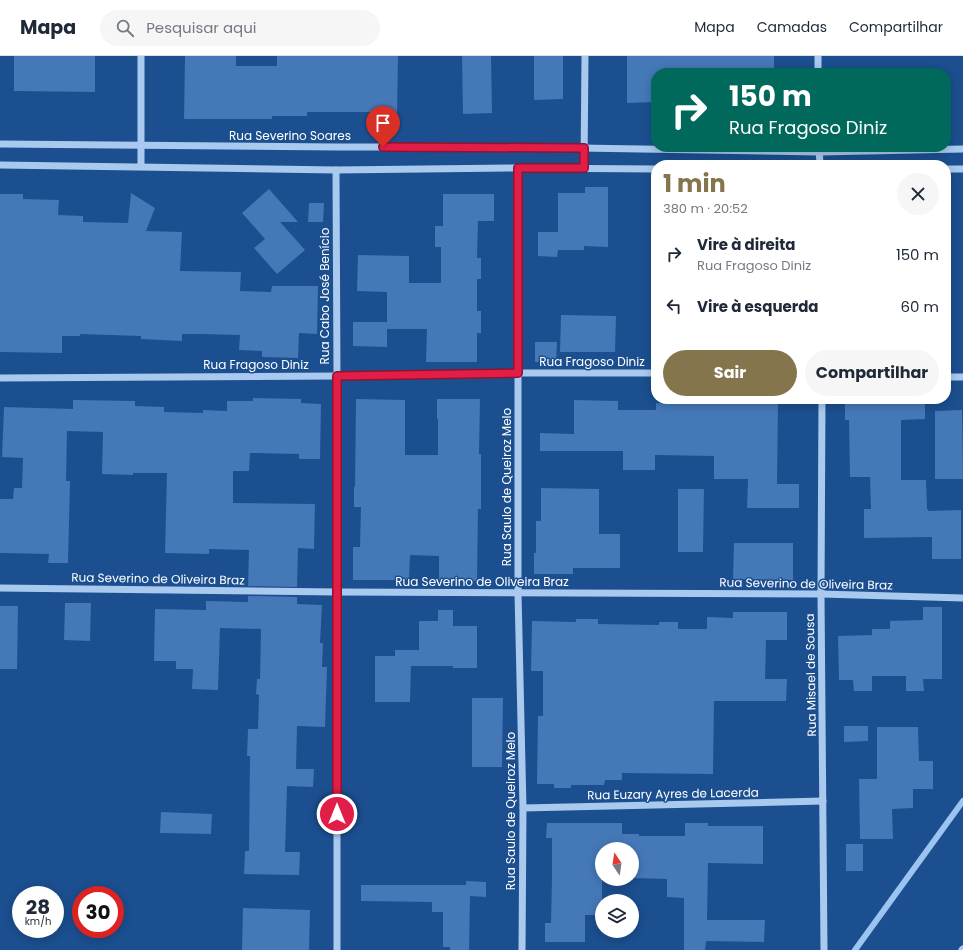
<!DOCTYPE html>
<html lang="pt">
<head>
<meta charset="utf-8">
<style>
  :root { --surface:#fff; --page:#f6f6f7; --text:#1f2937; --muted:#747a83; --line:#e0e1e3; --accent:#84754c }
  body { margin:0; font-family:Poppins,sans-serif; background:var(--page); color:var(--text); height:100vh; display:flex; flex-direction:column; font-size:15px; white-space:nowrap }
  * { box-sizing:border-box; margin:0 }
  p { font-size:13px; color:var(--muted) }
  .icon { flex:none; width:22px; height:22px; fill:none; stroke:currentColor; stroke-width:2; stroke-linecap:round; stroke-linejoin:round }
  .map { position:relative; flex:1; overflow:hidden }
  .panel { position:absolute; left:651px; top:104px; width:300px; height:244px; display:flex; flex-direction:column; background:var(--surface); border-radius:16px; box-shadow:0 2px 10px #0003 }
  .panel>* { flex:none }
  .top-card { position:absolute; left:651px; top:12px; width:300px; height:84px; border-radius:16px; box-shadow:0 2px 10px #0003; background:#00695c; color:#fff; overflow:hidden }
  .needle { width:26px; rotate:347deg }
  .controls { position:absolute; left:595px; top:786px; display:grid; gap:8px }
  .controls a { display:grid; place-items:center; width:44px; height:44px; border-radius:50%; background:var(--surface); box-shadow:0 2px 10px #0003; font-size:20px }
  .speed { position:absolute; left:12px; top:830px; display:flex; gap:8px; font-size:20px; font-weight:700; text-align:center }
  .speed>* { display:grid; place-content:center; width:52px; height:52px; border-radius:50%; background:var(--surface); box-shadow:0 2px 10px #0003; line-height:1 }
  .speed small { font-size:10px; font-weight:400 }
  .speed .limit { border:6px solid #d22; background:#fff; color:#111 }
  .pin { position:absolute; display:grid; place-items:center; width:34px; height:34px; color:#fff; margin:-41px -17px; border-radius:50% 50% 50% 0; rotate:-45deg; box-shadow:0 0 4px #0007 }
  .pin .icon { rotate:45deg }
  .me { position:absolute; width:44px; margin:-22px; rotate:0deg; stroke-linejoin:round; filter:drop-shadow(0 0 3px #0008) }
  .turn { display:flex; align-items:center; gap:14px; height:84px; padding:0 12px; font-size:18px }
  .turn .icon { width:52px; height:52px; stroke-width:2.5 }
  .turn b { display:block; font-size:28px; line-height:34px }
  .round { display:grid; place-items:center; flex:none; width:42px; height:42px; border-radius:21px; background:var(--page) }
  .overview { display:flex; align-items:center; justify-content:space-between; height:68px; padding:0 12px }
  h1 { font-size:24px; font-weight:700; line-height:30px; color:var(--accent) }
  .action { display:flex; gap:8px; margin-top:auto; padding:8px 12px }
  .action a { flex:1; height:46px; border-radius:24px; background:var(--accent); color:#fff; font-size:16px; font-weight:700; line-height:46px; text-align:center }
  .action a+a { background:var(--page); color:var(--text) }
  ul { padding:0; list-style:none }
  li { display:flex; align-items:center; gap:12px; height:52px; padding:0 12px }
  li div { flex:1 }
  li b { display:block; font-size:15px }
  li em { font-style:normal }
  header { display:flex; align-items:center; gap:24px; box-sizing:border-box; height:56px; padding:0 20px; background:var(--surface); border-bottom:1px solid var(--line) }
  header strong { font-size:19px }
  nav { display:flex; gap:22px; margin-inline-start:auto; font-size:14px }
  .search { width:280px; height:36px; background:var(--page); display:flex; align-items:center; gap:10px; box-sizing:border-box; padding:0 14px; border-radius:22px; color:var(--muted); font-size:15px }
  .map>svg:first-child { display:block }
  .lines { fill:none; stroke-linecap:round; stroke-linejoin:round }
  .stream { stroke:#9cc4f0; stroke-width:6 }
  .building { fill:#4478b7 }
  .minor { stroke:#a9c9ee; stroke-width:7 }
  .route-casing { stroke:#92132f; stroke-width:10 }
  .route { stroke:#e11d48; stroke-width:7 }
  .labels { text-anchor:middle; stroke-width:3; stroke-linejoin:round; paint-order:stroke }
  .street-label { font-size:12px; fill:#fff; stroke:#1b4f8f }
</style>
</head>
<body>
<header>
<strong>Mapa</strong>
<div class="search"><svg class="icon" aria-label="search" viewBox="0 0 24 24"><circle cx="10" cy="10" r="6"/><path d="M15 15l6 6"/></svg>Pesquisar aqui</div>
<nav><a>Mapa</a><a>Camadas</a><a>Compartilhar</a></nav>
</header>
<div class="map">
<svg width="963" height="894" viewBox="0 0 963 894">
  <rect width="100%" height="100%" fill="#1b4f8f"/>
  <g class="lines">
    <path class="stream" d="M855,894L963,745"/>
  </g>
  <g class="building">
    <path d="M14,0H95V36L14,35Z"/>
    <path d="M185,0H236V10H277V0H398L397,61L371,60V56H307V60H272V63H184Z"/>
    <path d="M462,0H491L492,57L463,58Z"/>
    <path d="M534,0H563V43L534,44Z"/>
    <path d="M627,0H774V16L656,17V46L627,47Z"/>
    <path d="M585,131H608V191L584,190V194H558L557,201L538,200V176H558V137H585Z"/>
    <path d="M269,133L298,166H280L305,194L277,218L254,192L265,183L242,157Z"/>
    <path d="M131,137L155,152L146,175L182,176L180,215L241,216L240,235L271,236L272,230H318L317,278L299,277L298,302L262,301V295L239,294L240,279L200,278H182V285L141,283V280L80,278V280H62V297L0,296V138H23V143L59,144L58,159L83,160V166L128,167Z"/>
    <path d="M443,138H494V165H478L477,202H481V223H477V255H481V277H477V306H426L427,273H387V236L357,235L358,199L409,200V227H441V191H435V170H443Z"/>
    <path d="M309,147H324L323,166H308Z"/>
    <path d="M561,259L616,260L615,296H560Z"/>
    <path d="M353,266H387V291L353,290Z"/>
    <path d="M535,286H557L556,306H535Z"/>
    <path d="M253,342L301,343V347L321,348L320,403H299V398L250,397L249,415H233V447L315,448L314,493L298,492L297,531L248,530L249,494L209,493V498L165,497L167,417H133V419L102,418L103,376L67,375L66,425H70L68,507H48L49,498L0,497V443H13L14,432H22L23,402L2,401L4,351L73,353V344L135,345V350L164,351V356L203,357V354L227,355V345H253Z"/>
    <path d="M356,343L405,344V399H438V363H437V343H480L479,398H481V453H478L477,525H439V500L410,499L409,524H353V491H360L361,451H354V431H355Z"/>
    <path d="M686,343H708V346L778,347L777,428H799V452H747L748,423H714V400L655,399V414H623V395H540V377L574,378V344L618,345V354H656V347L686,348Z"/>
    <path d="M845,343H925V363L901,364V424H926L927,453H928V455L961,454V503H932V481L864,482V453H871L870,421H850L849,364H845Z"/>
    <path d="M962,354L963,423H935V355Z"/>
    <path d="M541,432L599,433V478H620V512H573V518H534V497H536V465H541Z"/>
    <path d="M678,433H704L703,496H678Z"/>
    <path d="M734,487H793V524L733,523Z"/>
    <path d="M248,540L297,541V548L322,549L320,587H323L322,611H327L325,671L297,670L296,713H314L313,731L287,730L285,796H300L299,819L244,818L245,795H249L250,700H247L248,673H258L259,639L256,638L257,623H260L261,573L220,572L218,634L192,633L193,613H176V605H154L155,553L206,554V545L248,546Z"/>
    <path d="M65,547H91L90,585L64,584Z"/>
    <path d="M0,550H18L17,613H0Z"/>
    <path d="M923,551H942V623H923L924,635H906V620H872V635H854L853,624H839L838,580L872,579V573H890V565L923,564Z"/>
    <path d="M438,554H453V570H477V612H453V610H411L410,646H375V600H395V594H419V565H438Z"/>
    <path d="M733,556H787V584H766L765,623H787L786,645H714L713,718L622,717V724H605L604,729H571V732H554V728H537L538,660H543V615H531L532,565L576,566V563H598V568L659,569V566H678V573H707V561L733,562Z"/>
    <path d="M472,642H503L502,711H472Z"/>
    <path d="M844,670H868V685L844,686Z"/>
    <path d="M877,671H918L919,705H933V733H913V752L892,753L893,783H860L859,723H877Z"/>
    <path d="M161,756L212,758L211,778L160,777Z"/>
    <path d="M547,767H622V778H639V780H685V767H708V770H763V808L708,807L707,864H765L764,886L706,885L705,894H684V842L667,841V823L632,822V793H602V859H585V886H545V867H551L552,821V782H546Z"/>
    <rect x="846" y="788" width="17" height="27"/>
    <path d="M466,825L486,826V841L470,840L469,894H450V891H443V856H432V846L361,845V829H466Z"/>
    <path d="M243,852L310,854L309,894H242Z"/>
  </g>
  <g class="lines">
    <g class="minor">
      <path d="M818,0V17"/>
      <path d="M0,88L338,91H518L819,96L963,93"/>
      <path d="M819,91L820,109"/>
      <path d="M0,109L336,114L518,112L656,113"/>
      <path d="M141,110V0"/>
      <path d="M518,112V537L523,752L522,894"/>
      <path d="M584,112L585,0"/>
      <path d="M946,113H963"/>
      <path d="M336,114L337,320V894"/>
      <path d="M946,321H963"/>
      <path d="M0,322L337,320L518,317H656"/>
      <path d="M822,343L821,538L824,894"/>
      <path d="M0,532L337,536L821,538L963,542"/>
      <path d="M523,752L823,745"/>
      <path d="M962,894L963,893"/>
    </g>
  </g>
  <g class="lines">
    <g class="route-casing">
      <path id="route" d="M337,758V320L518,317V112H584V92L383,91"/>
    </g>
    <use href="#route" class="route"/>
  </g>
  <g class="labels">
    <g class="street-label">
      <text x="290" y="84">Rua Severino Soares</text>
      <text transform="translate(325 240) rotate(-90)" y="4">Rua Cabo José Benício</text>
      <text x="592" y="310">Rua Fragoso Diniz</text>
      <text x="256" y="313">Rua Fragoso Diniz</text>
      <text transform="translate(507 431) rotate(-90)" y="4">Rua Saulo de Queiroz Melo</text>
      <text transform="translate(158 523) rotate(1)" y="4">Rua Severino de Oliveira Braz</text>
      <text x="482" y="530">Rua Severino de Oliveira Braz</text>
      <text transform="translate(806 528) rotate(1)" y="4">Rua Severino de Oliveira Braz</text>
      <text transform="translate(811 619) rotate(-91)" y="4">Rua Misael de Sousa</text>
      <text transform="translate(673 738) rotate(-1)" y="4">Rua Euzary Ayres de Lacerda</text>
      <text transform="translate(511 755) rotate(-90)" y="4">Rua Saulo de Queiroz Melo</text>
    </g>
  </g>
</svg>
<div class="controls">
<a><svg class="needle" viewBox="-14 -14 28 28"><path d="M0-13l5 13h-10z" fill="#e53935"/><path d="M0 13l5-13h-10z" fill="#747a83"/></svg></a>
<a><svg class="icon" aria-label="layers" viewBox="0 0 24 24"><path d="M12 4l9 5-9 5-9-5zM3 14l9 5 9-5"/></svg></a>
</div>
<div class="speed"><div>28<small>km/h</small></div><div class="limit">30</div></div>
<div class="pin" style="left:383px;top:91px;background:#d93025"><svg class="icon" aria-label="arrive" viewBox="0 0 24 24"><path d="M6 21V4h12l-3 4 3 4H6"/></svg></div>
<svg class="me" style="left:337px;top:758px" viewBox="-20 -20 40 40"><circle r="17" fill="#e11d48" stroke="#fff" stroke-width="3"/><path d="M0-11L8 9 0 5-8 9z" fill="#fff"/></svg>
<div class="top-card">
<div class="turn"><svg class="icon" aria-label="right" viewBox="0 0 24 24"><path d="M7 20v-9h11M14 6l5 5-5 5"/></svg><div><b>150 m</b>Rua Fragoso Diniz</div></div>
</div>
<section class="panel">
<div class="overview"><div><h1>1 min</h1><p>380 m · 20:52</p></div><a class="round"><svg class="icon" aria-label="close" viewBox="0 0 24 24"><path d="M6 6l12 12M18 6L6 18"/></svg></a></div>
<ul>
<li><svg class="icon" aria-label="right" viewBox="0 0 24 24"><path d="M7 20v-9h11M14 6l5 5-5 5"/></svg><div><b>Vire à direita</b><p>Rua Fragoso Diniz</p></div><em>150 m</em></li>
<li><svg class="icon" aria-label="left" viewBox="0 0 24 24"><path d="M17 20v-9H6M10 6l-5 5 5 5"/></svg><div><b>Vire à esquerda</b></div><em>60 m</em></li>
</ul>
<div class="action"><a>Sair</a><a>Compartilhar</a></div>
</section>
</div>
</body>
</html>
